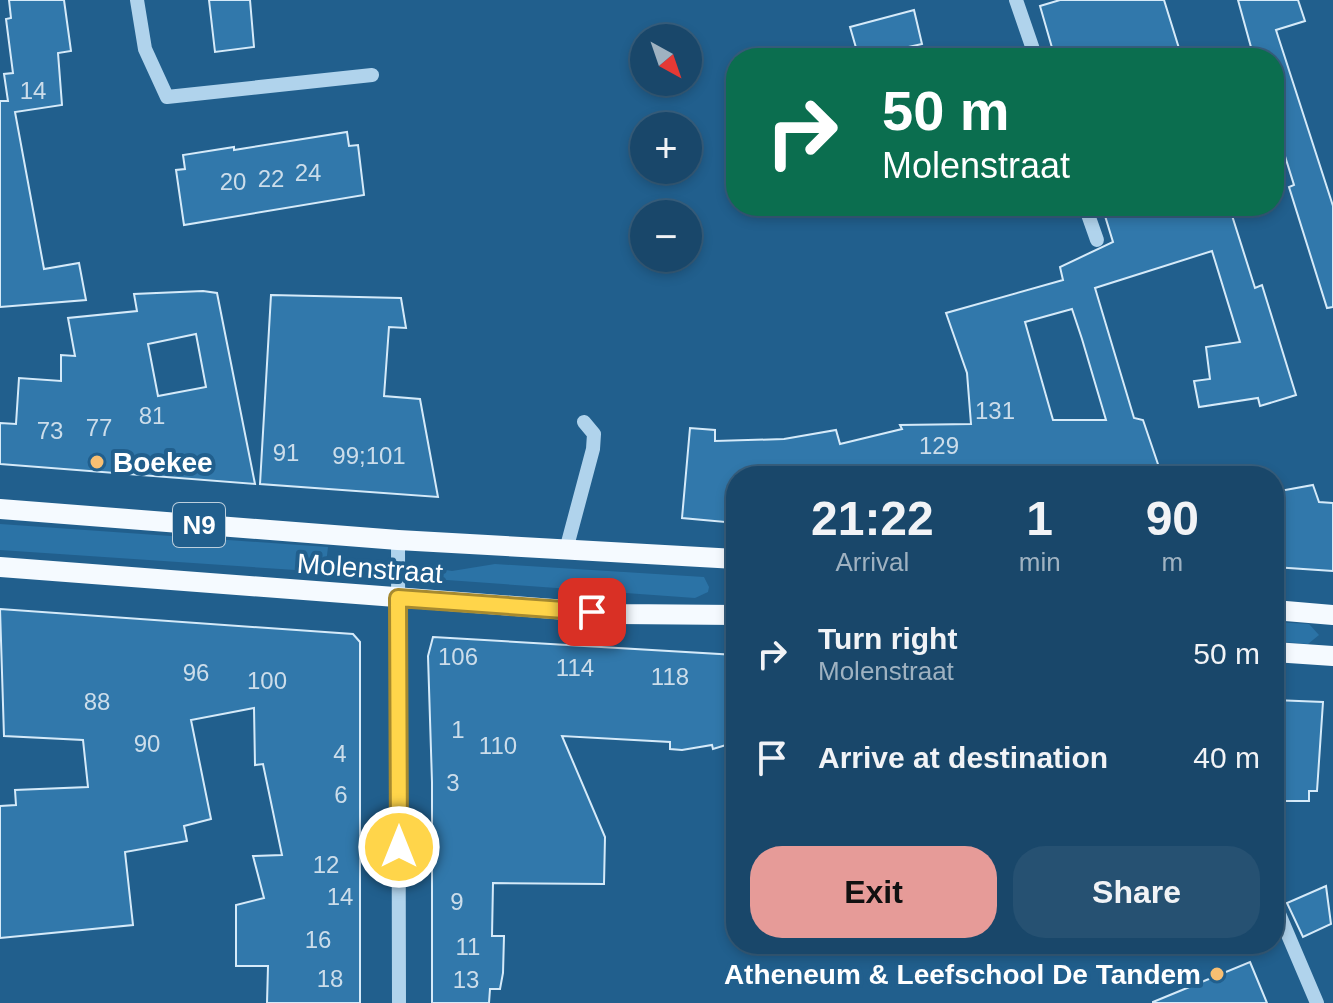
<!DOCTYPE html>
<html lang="en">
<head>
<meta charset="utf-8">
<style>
  :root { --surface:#19476a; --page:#265172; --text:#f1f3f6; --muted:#9fb2c1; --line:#375f7e; --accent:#e69b98 }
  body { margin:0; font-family:Helvetica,sans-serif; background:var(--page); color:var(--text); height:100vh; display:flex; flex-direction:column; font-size:30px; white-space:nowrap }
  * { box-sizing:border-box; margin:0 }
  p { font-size:26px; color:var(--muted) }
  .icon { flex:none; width:44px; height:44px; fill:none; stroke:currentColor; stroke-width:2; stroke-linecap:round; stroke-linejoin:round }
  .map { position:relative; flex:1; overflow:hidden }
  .side { position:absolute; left:726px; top:466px; width:558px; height:488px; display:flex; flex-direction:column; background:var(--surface); border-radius:32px; box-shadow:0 4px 12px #0003,0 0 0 2px var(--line) }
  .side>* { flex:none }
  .top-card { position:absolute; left:726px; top:48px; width:558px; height:168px; border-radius:32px; box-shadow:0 4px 12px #0003,0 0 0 2px var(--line); background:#0b6e4f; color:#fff; overflow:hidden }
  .needle { width:52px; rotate:140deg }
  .controls { position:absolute; left:630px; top:24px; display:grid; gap:16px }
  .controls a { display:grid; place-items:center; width:72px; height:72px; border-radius:50%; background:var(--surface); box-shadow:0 4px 12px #0003,0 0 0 2px var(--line); font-size:40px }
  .pin { position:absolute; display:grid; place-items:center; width:68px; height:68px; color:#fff; margin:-34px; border-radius:16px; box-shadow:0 4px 12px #0006 }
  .me { position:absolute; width:88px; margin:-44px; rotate:0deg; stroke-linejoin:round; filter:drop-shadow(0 0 6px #0008) }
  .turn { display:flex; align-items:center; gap:28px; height:168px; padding:0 24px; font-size:36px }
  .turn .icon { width:104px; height:104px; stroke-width:2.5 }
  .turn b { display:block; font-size:56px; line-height:68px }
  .eta { display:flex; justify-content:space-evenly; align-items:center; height:136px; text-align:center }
  .eta b { font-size:48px; font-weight:700; line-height:56px }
  .primary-button { display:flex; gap:16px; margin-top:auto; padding:16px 24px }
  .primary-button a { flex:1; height:92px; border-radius:32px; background:var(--accent); color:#111; font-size:32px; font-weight:700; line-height:92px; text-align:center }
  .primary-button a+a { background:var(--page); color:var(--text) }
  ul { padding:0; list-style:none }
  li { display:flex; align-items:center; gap:24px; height:104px; padding:0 24px }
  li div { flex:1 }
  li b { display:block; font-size:30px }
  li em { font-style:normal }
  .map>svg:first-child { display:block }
  .green { fill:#2b73a6 }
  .building { fill:#3178ab; stroke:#d5eaf9; stroke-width:2; fill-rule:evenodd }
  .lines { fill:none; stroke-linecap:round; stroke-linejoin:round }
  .minor { stroke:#b0d3ec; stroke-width:14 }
  .major { stroke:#f5faff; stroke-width:20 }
  .route-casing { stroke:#a68a30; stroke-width:20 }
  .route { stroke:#ffd54a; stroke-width:14 }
  .poi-dot { fill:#f8bf72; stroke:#215f8d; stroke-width:3 }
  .labels { text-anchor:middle; stroke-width:8; stroke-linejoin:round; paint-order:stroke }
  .number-label { font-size:24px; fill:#ccddea }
  .shield { fill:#215f8d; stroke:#bccfdd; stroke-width:2 }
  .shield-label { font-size:26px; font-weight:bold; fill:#fff }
  .poi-label { font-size:28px; font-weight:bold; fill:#fff; stroke:#215f8d; text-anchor:start }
  .street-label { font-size:28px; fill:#fff; stroke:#215f8d }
</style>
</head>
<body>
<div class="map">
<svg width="1333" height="1003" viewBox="0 0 1333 1003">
  <rect width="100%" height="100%" fill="#215f8d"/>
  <g class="green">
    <path d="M0,524L328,547L325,572L0,550Z"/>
    <path d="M495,564L704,577L709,587L708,592L695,598L447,580L437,579L433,574L439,569L452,571Z"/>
    <path d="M1274,622L1309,624L1319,635L1308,644L1274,641Z"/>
  </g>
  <g class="building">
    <path d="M9,0H64L71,51L58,53L62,105L15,112L44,269L79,263L86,300L0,307V101H8L4,74L13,73L6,19L11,18Z"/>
    <path d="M209,0H250L254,47L215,52Z"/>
    <path d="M1060,0H1164L1182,58H1055L1040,6Z"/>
    <path d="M1238,0H1298L1305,21L1276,30L1333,206V307L1327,308L1289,187L1294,185L1274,121V58H1254Z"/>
    <path d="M914,10L922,44L859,58L850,27Z"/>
    <path d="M347,132L349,146L358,145L364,195L184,225L176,170L185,169L183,155L234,147V150Z"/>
    <path d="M1102,206H1229L1255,288L1262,285L1296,395L1260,406L1258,398L1199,407L1194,381L1210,379L1206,347L1240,342L1212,251L1095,288L1134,418L1143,420L1162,476H736V523L682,518L690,428L715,430V441L784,439L836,430L840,444L902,429L900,425L971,424L967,373L946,313L1063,280L1060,267L1113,242ZM1072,309L1082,339L1106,420H1053L1025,322Z"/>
    <path d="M203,291L217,293L255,484L0,464V423L16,424L19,378L61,381V355L75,356L68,318L137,311L134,294ZM196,334L206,387L158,396L148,344Z"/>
    <path d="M271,295L401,298L406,328L389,327L384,396L420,399L438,497L260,484Z"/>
    <path d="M1313,485L1319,502L1333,503V571L1274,567V492Z"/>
    <path d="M0,609L353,634L360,642V1003H267L268,966H236V905L264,898L253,856L282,855L263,764L255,765L254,708L191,720L211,819L184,826L187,841L125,852L133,925L0,938V806L16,805L15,790L88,787L83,740L4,736Z"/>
    <path d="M433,637L736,655V742L713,749L712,745L682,750L670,749V742L562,736L605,837L604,884L493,883L492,936H504L503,973L500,989H490L489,1003H432V782L428,656Z"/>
    <path d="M1274,700L1323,702L1317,791H1309V801H1274Z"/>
    <path d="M1326,886L1331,924L1303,937L1287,903Z"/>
    <path d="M1250,962L1267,1003H1153V1002Z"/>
  </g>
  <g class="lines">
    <g class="minor">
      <path d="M137,0L145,49L167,97L372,75"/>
      <path d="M1016,0L1036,58"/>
      <path d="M1085,206L1097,240"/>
      <path d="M398,540L399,1003"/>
      <path d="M566,550L593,449L594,434L584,422"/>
      <path d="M1274,902L1317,1003"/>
    </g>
    <g class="major">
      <path d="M0,509L398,540L736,559"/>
      <path d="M0,567L619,614L736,615"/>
      <path d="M1274,610L1333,615"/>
      <path d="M1274,652L1333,656"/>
    </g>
  </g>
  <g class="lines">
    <g class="route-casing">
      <path id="route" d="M399,847L398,598L592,612"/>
    </g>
    <use href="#route" class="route"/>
  </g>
  <g class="poi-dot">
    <circle cx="97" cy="462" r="8"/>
    <circle cx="1217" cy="974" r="8"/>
  </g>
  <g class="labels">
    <g class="number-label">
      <text x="33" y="99">14</text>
      <text x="308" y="181">24</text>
      <text x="271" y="187">22</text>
      <text x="233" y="190">20</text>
      <text x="995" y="419">131</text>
      <text x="152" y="424">81</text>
      <text x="99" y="436">77</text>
      <text x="50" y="439">73</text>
      <text x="939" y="454">129</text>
      <text x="286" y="461">91</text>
      <text x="369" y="464">99;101</text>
      <text x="458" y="665">106</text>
      <text x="575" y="676">114</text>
      <text x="196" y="681">96</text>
      <text x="670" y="685">118</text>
      <text x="267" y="689">100</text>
      <text x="97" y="710">88</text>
      <text x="458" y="738">1</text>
      <text x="147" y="752">90</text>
      <text x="498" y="754">110</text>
      <text x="340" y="762">4</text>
      <text x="453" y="791">3</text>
      <text x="341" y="803">6</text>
      <text x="326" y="873">12</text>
      <text x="340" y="905">14</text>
      <text x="457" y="910">9</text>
      <text x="318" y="948">16</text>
      <text x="468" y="955">11</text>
      <text x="330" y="987">18</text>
      <text x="466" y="988">13</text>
    </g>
    <rect class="shield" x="173" y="503" width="52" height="44" rx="6"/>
    <g class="shield-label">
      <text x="199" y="534">N9</text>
    </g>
    <g class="poi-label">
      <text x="113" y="472">Boekee</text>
      <text x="1201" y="984" text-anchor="end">Atheneum &amp; Leefschool De Tandem</text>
    </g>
    <g class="street-label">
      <text transform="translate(370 568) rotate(4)" y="10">Molenstraat</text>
    </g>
  </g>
</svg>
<div class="controls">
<a><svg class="needle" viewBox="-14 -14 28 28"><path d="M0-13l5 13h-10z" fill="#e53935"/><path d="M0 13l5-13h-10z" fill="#9fb2c1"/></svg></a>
<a>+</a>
<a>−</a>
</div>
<div class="pin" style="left:592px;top:612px;background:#d93025"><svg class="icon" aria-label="arrive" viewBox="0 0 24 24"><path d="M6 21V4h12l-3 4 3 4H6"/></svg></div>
<svg class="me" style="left:399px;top:847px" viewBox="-20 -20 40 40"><circle r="17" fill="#ffd54a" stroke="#fff" stroke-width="3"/><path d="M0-11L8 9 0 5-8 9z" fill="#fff"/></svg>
<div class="top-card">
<div class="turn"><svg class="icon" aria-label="right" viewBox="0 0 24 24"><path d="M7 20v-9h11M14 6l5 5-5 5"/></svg><div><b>50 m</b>Molenstraat</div></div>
</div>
<section class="side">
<div class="eta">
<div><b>21:22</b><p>Arrival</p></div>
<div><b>1</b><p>min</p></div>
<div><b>90</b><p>m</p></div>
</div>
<ul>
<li><svg class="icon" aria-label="right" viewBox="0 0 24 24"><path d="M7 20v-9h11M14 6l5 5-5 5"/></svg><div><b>Turn right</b><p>Molenstraat</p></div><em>50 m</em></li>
<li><svg class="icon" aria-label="arrive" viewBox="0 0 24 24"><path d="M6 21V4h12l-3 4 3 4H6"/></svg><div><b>Arrive at destination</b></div><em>40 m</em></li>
</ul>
<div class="primary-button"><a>Exit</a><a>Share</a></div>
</section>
</div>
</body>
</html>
